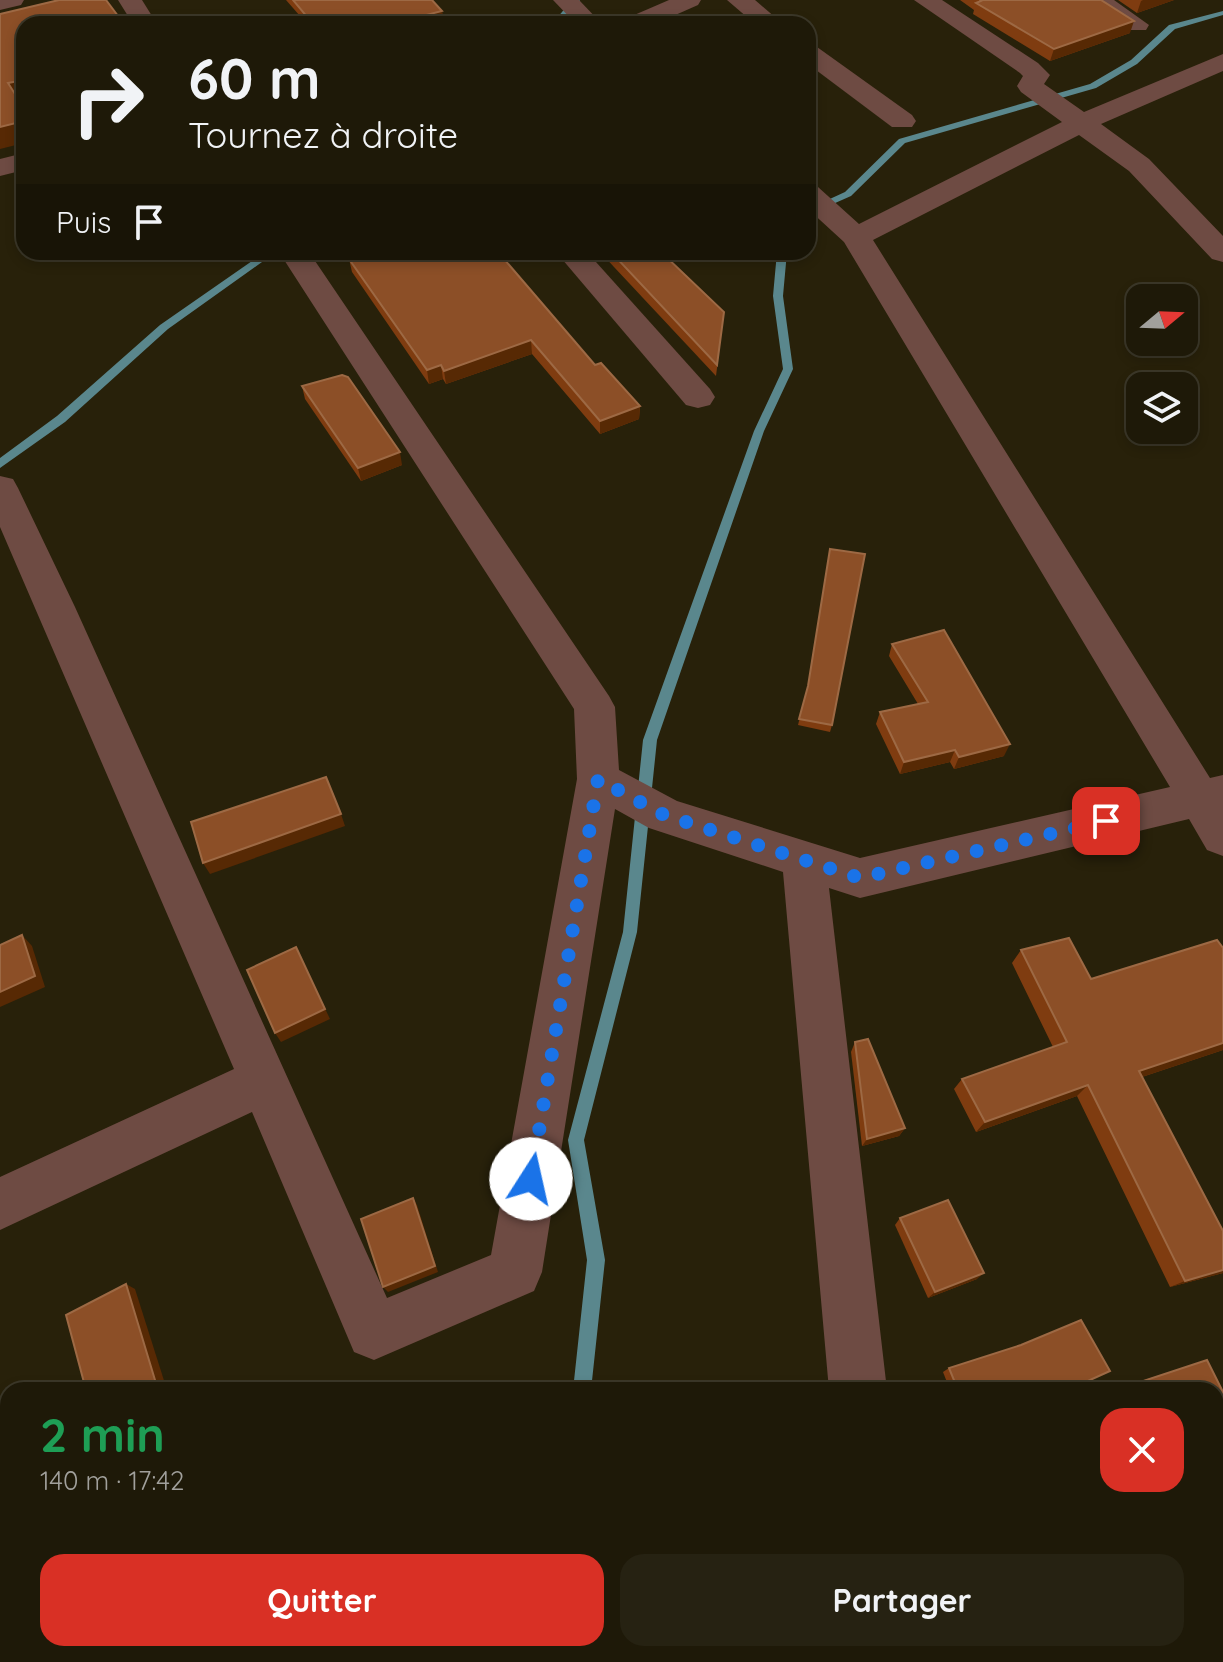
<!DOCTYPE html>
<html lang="fr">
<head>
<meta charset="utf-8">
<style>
  :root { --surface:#1e1908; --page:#262212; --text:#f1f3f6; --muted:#a1a09c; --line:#3c3829; --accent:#d93025 }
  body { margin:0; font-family:Quicksand,sans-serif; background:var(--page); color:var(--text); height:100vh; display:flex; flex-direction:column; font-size:30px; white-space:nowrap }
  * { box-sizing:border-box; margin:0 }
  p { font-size:26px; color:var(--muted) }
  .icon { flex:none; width:44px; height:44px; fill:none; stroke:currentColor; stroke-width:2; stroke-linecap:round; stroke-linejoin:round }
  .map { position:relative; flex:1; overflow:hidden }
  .side { position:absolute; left:0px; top:1382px; width:1224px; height:280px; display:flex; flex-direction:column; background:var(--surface); border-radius:24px 24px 0 0; box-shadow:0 4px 12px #0003,0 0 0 2px var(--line) }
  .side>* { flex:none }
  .guide { position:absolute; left:16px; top:16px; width:800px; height:244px; border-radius:24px; box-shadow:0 4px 12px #0003,0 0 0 2px var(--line); background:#1e1908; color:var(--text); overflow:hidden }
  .needle { width:52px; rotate:71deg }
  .fabs { position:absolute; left:1126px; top:284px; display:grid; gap:16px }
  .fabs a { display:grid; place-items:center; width:72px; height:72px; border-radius:16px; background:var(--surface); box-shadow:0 4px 12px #0003,0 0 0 2px var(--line); font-size:40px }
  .pin { position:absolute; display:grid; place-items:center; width:68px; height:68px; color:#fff; margin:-34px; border-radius:16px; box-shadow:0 4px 12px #0006 }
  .me { position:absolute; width:88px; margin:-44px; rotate:10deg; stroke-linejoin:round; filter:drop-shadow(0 0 6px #0008) }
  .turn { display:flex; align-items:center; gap:28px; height:168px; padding:0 40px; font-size:36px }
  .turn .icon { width:104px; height:104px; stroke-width:2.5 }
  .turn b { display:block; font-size:56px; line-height:68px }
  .then { display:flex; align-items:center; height:76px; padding:0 40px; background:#0003; gap:16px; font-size:30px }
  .round { display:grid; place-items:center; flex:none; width:84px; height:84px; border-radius:24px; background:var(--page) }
  .headline { display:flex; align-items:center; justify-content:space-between; height:136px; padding:0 40px }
  h1 { font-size:48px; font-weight:700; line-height:60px; color:#1e9e55 }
  .button { display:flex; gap:16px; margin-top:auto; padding:16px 40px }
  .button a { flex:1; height:92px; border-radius:24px; background:var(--accent); color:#fff; font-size:32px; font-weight:700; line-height:92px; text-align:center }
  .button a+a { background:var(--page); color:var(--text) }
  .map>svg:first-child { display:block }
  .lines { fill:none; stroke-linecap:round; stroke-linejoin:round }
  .stream { fill:#5a878d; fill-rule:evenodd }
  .minor { fill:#6e4b43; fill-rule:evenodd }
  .tertiary { fill:#6e4b43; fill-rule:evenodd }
  .wall { fill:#7f3c10 }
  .shaded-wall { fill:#572904 }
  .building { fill:#8c4f27; stroke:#9d6944; stroke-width:2 }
  .route { stroke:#1a73e8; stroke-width:14; stroke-dasharray:0 25.2 }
</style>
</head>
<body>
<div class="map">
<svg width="1223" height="1662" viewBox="0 0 1223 1662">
  <rect width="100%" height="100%" fill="#28210a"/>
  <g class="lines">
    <g class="stream">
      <path d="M572,0H580L560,24H552Z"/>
      <path d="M1223,11V15L1175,29L1137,64L1096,88L905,143L851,196L808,215V209L845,192L899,139L1090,84L1131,60L1169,25Z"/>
      <path d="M265,252H276L168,329L65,422L0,468V458L57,416L160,325Z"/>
      <path d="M777,252H787L783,296L793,369L764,431L657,740L637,932L584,1140L605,1260L591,1390H573L587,1260L568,1140L623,932L643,740L754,431L783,369L773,296Z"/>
      <path d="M539,1654H559L558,1662H538Z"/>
    </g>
    <g class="minor">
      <path d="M118,0H142L157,24H133Z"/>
      <path d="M553,0H579L602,24H576Z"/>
      <path d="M669,0H701L698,5L655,24H622L625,19Z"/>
      <path d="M727,0H755L783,24H755Z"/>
      <path d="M914,0H942L1038,63L1050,75L1044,84L1084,112L1223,54V71L1101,124L1149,159L1223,236V262L1212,259L1129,171L1079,135L873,240L1210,778L1223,775V856L1207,850L1189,819L860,898L829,888L887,1390H829L783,872L649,828L615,809L542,1272L534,1291L374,1360L354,1352L252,1112L0,1230V1177L234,1069L0,527V476L13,479L18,488L75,607L387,1298L491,1255L577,779L574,709L279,252H309L609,696L615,707L619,770L677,801L860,858L1170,787L844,242L808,209V184L818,187L859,224L1062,122L1021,92L1017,86L1023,76L1020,73Z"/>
      <path d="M1085,0H1114L1149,25L1146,30H1128Z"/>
      <path d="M808,44L817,47L912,115L916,121L912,127H892L808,64Z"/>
      <path d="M24,153V170L0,176V159Z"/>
      <path d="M556,252H587L710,389L715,397L710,405L698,408L686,405Z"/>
      <path d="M916,1654H980L983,1662H919Z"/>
    </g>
    <path class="tertiary" d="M0,0H24L21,5L0,10Z"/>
  </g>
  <g class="wall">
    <path d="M286,0H432L442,11L443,20L428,24H307Z"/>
    <path d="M960,0H1101L1130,33L1050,61L973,14L974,10Z"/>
    <path d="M1118,0H1174L1137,13Z"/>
    <path d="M600,252H661L724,312L716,376Z"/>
    <path d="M349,259L595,365L640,406L639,419L600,434L532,354L446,384L443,379L429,384L352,272Z"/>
    <path d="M302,386L402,465L361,481L305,399Z"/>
    <path d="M892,644L1004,756L954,769L950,762L900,774L876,724L880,712L918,704L889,656Z"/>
    <path d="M807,690L832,725L830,732L798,725Z"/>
    <path d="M1021,950L1091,979L1223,1050L1142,1077L1223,1231V1273L1170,1287L1077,1096L976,1132L954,1089L962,1079L1053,1047L1012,963Z"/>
    <path d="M855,1042L905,1128L899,1136L862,1146L851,1052Z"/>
    <path d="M900,1218L977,1279L928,1298L895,1225Z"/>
    <path d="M1021,1345L1068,1390H950L943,1372L949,1368Z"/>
    <path d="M1207,1360L1216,1390H1121L1120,1388Z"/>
    <path d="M1223,1557V1623L1216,1608V1560Z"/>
    <path d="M1107,1654H1167L1171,1662H1081Z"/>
  </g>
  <g class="shaded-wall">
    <path d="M1143,0H1174L1137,13L1141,1Z"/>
    <path d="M442,11L443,20L428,24H391Z"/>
    <path d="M1134,21L1130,33L1050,61L1054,49Z"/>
    <path d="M24,80V101L16,103L8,83Z"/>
    <path d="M24,121V143L0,149V127Z"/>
    <path d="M531,340L532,354L446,384L444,371Z"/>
    <path d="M441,365L443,379L429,384L427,370Z"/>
    <path d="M640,406L639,419L600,434V421Z"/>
    <path d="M400,452L402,465L361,481L358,468Z"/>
    <path d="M1010,744L1004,756L954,769L959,757Z"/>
    <path d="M955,750L950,762L900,774L904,762Z"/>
    <path d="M341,814L345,826L210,874L203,863Z"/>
    <path d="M22,935L32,946L45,987L0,1007V992Z"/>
    <path d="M296,947L330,1019L281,1042L275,1033Z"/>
    <path d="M1223,1043V1050L1127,1082L1139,1071Z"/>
    <path d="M1088,1085L1077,1096L976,1132L985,1122Z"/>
    <path d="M905,1128L899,1136L862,1146L867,1139Z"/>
    <path d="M413,1198L417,1205L438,1272L388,1292L383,1287Z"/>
    <path d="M1223,1270V1273L1170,1287L1185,1281Z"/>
    <path d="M984,1273L977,1279L928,1298L935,1292Z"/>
    <path d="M126,1284L135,1289L167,1390H158Z"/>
    <path d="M189,1383L198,1387L199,1390H191Z"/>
    <path d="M145,1654H156L158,1662H147Z"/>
    <path d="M324,1654H332L334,1662H327Z"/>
  </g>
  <g class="building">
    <path d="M59,0H106L124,24H24V80L8,83L24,108V121L0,127V14Z"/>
    <path d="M293,0H432L442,11L391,24H313Z"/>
    <path d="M980,0H1101L1134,21L1054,49L976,3L981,1Z"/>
    <path d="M371,252H498L595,365L601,363L640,406L600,421L531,340L444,371L441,365L427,370L349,259Z"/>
    <path d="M611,252H661L724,312L717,365Z"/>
    <path d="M342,375L348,377L400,452L358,468L302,386Z"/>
    <path d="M830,549L865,554L832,725L799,719L808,686Z"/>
    <path d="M944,630L1010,744L959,757L955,750L904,762L880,712L928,702L892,644Z"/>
    <path d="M326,777L341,814L203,863L191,822Z"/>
    <path d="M22,935L35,976L0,992V945Z"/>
    <path d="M1069,938L1091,979L1217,940L1223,948V1043L1139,1071L1223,1231V1270L1185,1281L1088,1085L985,1122L962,1079L1067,1042L1021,950Z"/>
    <path d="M296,947L325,1009L275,1033L247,970Z"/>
    <path d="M868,1039L905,1128L867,1139L855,1042Z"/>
    <path d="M413,1198L435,1266L383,1287L361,1219Z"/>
    <path d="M948,1200L984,1273L935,1292L900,1218Z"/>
    <path d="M126,1284L158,1390H86L66,1315Z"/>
    <path d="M1081,1320L1110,1371L1068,1390H958L949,1368L1021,1345Z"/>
    <path d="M1207,1360L1223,1392V1436L1216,1439V1390H1134L1131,1385Z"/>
    <path d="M189,1383L191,1390H176Z"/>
    <path d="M1223,1562V1594L1216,1579V1565Z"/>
    <path d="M99,1654H145L147,1662H101Z"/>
    <path d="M232,1654H324L327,1662H218Z"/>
    <rect x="695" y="1654" width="39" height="8"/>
    <path d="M1136,1654H1167L1171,1662H1110Z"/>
  </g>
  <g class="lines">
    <path class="route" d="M531,1179L598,779L664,815L860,878L1106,821"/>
  </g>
</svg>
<div class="fabs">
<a><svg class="needle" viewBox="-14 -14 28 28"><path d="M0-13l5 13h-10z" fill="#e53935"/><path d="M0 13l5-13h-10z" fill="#a1a09c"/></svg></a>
<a><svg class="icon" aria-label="layers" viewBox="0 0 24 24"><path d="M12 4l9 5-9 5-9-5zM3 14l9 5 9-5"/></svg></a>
</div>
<div class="pin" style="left:1106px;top:821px;background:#d93025"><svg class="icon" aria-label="arrive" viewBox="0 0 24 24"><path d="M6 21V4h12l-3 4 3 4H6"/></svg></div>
<svg class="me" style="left:531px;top:1179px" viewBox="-20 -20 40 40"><circle r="19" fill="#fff"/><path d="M0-13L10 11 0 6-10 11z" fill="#1a73e8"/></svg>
<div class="guide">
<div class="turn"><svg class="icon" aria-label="right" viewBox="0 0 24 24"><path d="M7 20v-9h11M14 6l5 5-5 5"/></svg><div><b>60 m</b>Tournez à droite</div></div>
<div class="then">Puis<svg class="icon" aria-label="arrive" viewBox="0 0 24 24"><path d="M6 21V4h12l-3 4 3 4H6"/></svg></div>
</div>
<section class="side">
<div class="headline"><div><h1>2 min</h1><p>140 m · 17:42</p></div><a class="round" style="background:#d93025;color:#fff"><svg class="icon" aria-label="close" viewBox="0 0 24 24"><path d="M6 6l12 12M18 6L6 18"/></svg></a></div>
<div class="button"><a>Quitter</a><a>Partager</a></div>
</section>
</div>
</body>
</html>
